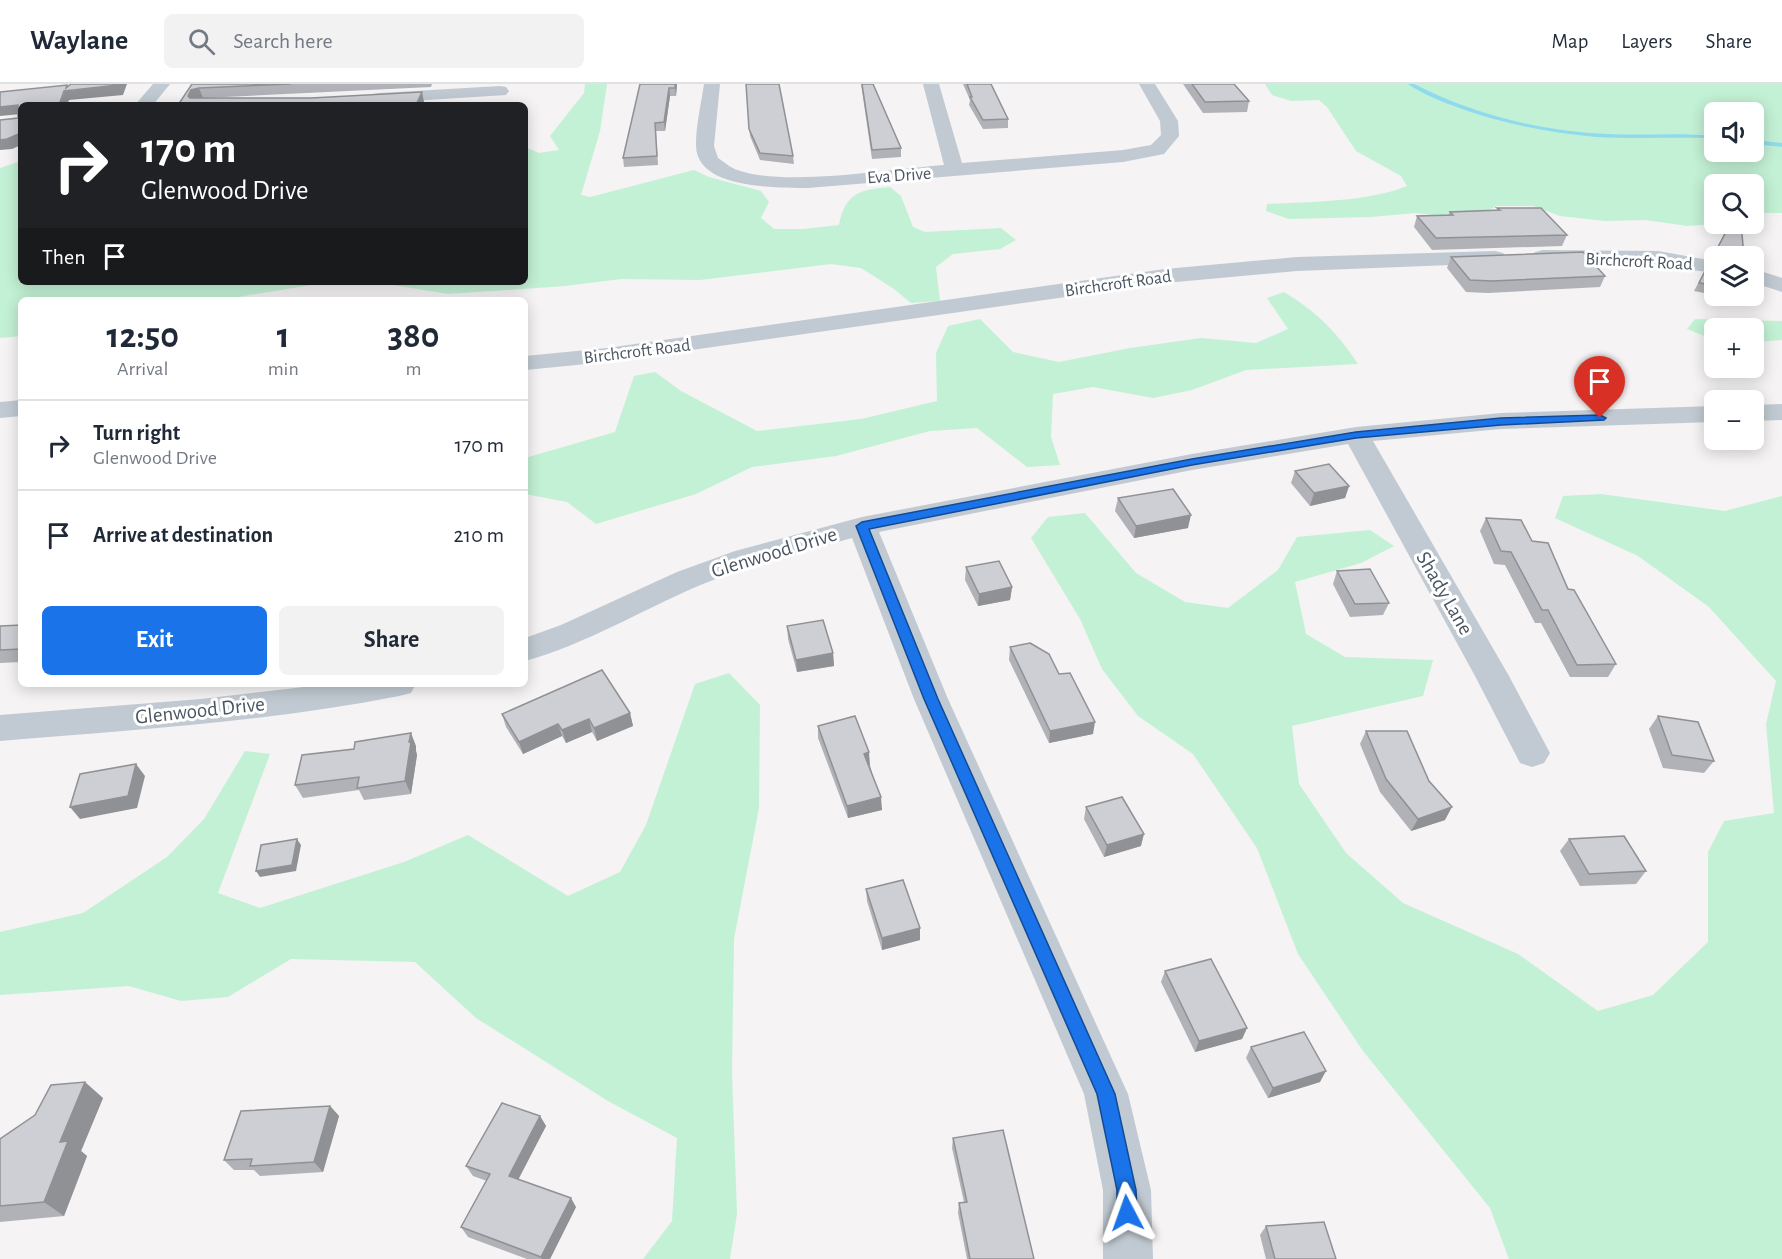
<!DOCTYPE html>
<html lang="en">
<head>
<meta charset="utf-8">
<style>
  :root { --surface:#fff; --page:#f2f2f3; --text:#1f2937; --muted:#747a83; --line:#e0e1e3; --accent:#1a73e8 }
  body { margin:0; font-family:"Alegreya Sans",sans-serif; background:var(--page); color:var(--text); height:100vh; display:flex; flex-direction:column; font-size:22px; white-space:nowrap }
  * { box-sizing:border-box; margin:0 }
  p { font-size:20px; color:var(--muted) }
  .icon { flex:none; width:33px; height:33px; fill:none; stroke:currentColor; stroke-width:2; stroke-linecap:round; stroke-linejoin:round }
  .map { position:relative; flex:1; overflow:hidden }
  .panel { position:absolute; left:18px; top:213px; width:510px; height:390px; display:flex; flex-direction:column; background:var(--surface); border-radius:9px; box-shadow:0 3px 15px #0003 }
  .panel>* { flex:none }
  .top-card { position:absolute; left:18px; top:18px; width:510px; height:183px; border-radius:9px; box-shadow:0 3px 15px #0003; background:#202124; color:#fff; overflow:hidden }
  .controls { position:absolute; left:1704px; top:18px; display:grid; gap:12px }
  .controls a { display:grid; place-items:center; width:60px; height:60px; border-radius:9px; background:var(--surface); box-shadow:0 3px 15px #0003; font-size:30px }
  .pin { position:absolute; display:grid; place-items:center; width:51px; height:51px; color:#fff; margin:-62px -26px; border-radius:50% 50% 50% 0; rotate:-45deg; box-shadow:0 0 6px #0007 }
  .pin .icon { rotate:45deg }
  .me { position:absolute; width:66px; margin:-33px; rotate:356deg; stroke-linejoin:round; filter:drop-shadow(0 0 4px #0008) }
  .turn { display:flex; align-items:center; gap:21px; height:126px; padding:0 24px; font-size:27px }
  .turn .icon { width:78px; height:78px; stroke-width:2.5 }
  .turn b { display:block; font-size:42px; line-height:51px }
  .then { display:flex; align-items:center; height:57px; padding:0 24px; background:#0003; gap:12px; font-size:22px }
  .eta { display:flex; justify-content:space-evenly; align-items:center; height:102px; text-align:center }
  .eta b { font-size:36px; font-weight:700; line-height:42px }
  .action { display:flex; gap:12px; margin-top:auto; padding:12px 24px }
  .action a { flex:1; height:69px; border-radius:9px; background:var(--accent); color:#fff; font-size:24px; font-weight:700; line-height:69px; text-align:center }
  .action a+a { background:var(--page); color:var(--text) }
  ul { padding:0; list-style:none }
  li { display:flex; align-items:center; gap:18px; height:90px; padding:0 24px; border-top:2px solid var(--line) }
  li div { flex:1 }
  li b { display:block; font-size:22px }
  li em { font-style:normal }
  header { display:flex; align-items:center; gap:36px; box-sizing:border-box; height:84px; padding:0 30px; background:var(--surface); border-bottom:2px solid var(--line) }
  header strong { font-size:28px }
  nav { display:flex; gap:33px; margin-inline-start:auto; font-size:21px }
  .search { width:420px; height:54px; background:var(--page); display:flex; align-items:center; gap:15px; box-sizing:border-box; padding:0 21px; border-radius:9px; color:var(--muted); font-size:22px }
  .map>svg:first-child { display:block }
  .green { fill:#c3f1d5; fill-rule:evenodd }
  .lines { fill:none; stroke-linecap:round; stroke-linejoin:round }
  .stream { fill:#90daee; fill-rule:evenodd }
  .street { fill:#c1cad2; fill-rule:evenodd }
  .wall { fill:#b0b2b7 }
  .shaded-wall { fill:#909195 }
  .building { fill:#cdcfd5; stroke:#909195; stroke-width:1.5 }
  .route { fill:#1a73e8; stroke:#114b97; stroke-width:1.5 }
  .labels { text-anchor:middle; stroke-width:6; stroke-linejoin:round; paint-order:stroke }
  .far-street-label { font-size:18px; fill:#4a5661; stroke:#fff }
  .street-label { font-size:21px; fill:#4a5661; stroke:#fff }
</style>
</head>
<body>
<header>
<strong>Waylane</strong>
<div class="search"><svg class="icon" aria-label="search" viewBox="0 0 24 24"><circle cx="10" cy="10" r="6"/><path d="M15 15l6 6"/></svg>Search here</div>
<nav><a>Map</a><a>Layers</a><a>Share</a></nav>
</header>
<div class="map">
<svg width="1782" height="1175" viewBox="0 0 1782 1175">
  <rect width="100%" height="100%" fill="#f5f3f3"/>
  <g class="green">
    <path d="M585,0H607L600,47L581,111L590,113L694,86L709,93L761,107L769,118L761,134L774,145H804L839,141C845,109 861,105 890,103L901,112L913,143L925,148L1001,144L1016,156L1000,165L953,170L936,183L940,217L911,219L894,205L861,184L831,180L700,196L621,195L565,202L448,210L375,198H525V63L539,69L559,66L550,52L584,9Z"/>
    <path d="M1265,0H1782V129H1754V100H1714V140H1716L1688,142L1645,136L1605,137L1560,132L1533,122H1497L1477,131L1449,133L1416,129L1371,133L1289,135L1266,127L1267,120C1309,118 1368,118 1407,102L1401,92L1356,67L1327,23L1319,16L1291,17L1272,11ZM1714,28H1754V68H1714Z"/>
    <path d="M21,77V198H329L220,216H21V252L0,254V84Z"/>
    <path d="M1284,208C1317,228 1337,248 1358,280L1246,286L1192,306L1153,314L1093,303L1053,310L1051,353L1060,381L1027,383L977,344L930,347L836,372L752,383L696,410L596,440L567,418L525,410V374L615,348L634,292L655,288L681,307L757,347L861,335L937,317L936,269L948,242L980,235L1013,268L1059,278L1130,264L1201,254L1256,259L1288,245L1267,214Z"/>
    <path d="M1695,235L1782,237V256L1754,258V244H1714V256L1687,245Z"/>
    <path d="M1601,410L1725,427L1782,412V1175H1509L1490,1124L1363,967L1298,870L1257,764L1193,670L1138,632L1102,585L1080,535L1031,454L1048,433L1085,429L1136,489L1185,518L1228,524L1278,486L1297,453L1370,446L1394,462L1361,479L1295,498L1306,550L1345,573L1433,576L1423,612L1292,642L1299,700L1346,769L1403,819L1518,870L1598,927L1653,911L1708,858V768L1724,737L1774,729L1766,640L1776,597L1709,523L1638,472L1555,434L1563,412Z"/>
    <path d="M729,589L760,621L759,724L734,855L732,989L737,1130L730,1175H643L672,1137L677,1054L608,1017L476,934L415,878L291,875L228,913L181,917L129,902L0,911V848L83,829L167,773L204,735L245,667L270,670L218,809L260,824L404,778L468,751L568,812L620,788L646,741L695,600Z"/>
  </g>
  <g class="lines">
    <g class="stream">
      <path d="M1408,0H1414C1475,31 1540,47 1608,50C1644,52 1679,48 1714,52V54C1675,53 1635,55 1596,53C1550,49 1505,40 1462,25C1443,18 1424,11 1408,0Z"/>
      <path d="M1754,56L1782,59V63L1754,60Z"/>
    </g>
    <g class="street">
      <path d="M153,0H170L153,21H135Z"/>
      <path d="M704,0H720L714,62L718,74C724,78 731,84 737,86C785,103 891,85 944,81L923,0H939L962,79L1123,66L1151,61L1161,51L1160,37L1139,0H1155L1178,37L1179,52L1164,70L1123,78L808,104C777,103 696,106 696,61C696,41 701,20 704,0Z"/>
      <path d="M500,2L506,3L509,7L506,11L379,19L373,18L370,14L373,10L379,9Z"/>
      <path d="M1543,166L1658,167L1714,177V189L1658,181L1535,178L1532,173L1535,168Z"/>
      <path d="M1495,167L1503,169L1506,174L1503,179L1297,187L1165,199L607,278L525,286V272L607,264L1165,185L1297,173Z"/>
      <path d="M1754,185L1782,194V208L1754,199Z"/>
      <path d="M21,316V332L0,334V318Z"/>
      <path d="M1782,320V336L1754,337V321Z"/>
      <path d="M1714,322V338L1501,345L1373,357L1509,592L1550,669L1544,679L1532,683L1520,679L1475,592L1348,360L1192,386L879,448L948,615L1128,1010L1151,1106L1153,1175H1103V1106L1084,1010L914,615L852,454C800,469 748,481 698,502C640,527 586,560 525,577V554L561,541L677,488L735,467L862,433L1192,370L1356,343L1501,329Z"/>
      <path d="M330,600H416L411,609L399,612C267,638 134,646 0,657V631L201,615Z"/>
    </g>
  </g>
  <g class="wall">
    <path d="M192,0H432L431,3L204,14L424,18L178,21Z"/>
    <path d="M640,0H677L676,12H670L665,47H656L658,81L624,83L623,74Z"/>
    <path d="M746,0L793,72L794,80L760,76L750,52Z"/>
    <path d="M861,0H873L901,64V73L872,75Z"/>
    <path d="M963,0H991L1008,35V44L983,45L969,21L970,16Z"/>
    <path d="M1183,0H1234L1249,17L1247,28L1203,29Z"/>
    <path d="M1497,124L1567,151L1562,162L1432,166L1414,143L1417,132L1448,131L1450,128L1497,126Z"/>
    <path d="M1730,140L1744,172H1714V175L1712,173Z"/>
    <path d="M1451,173L1605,192L1600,203L1488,209L1466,208L1447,184Z"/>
    <path d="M1708,181L1714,182V211L1694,207Z"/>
    <path d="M1717,212H1745L1742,216Z"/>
    <path d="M1295,387L1349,402L1345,414L1310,422L1291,399Z"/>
    <path d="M1118,414L1188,444L1134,454L1115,427Z"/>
    <path d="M1486,434L1532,457L1568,505L1616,580L1608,593H1570L1541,539H1535L1505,481L1494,480L1480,447Z"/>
    <path d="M966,483L1012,503L1010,516L978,522L965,496Z"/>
    <path d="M1337,487L1389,519L1383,531L1350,533L1333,500Z"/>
    <path d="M21,541V578L0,579V542Z"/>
    <path d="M787,542L833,569L834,582L797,588L788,555Z"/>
    <path d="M1010,563L1059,590L1093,650L1049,659L1009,576Z"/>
    <path d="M630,629L633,642L597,657L592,648L566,659L562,652L523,670L506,643L502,630Z"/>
    <path d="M1658,632L1714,677L1704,689L1663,684L1649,645Z"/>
    <path d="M818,642L870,681L882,726L848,734L818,654Z"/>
    <path d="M1366,647L1445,736L1411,747L1380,708L1360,660Z"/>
    <path d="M416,662V667L417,671L411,710L364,716L359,706L303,714L295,701Z"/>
    <path d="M1086,723L1141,762L1104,773L1084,735Z"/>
    <path d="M1569,755L1646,787L1636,800L1580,802L1560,767Z"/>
    <path d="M866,805L920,856L882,866L867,817Z"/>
    <path d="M1165,887L1247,944L1242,955L1195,968L1161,898Z"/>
    <path d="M1251,963L1320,998L1268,1014L1246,974Z"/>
    <path d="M103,1014L81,1067L87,1072L64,1132L0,1138V1055Z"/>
    <path d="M330,1022L339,1032L323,1088L260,1092L254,1086H234L224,1076Z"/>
    <path d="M540,1032L546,1042L518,1095L576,1123L550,1175H527L468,1153L461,1143L487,1097L473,1092L466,1082Z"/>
    <path d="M953,1054L1034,1175H967L958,1129L959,1119L964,1118L952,1064Z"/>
    <path d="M1266,1142L1336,1175H1266L1260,1151Z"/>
  </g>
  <g class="shaded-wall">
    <path d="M119,0H127L123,11L69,16L67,21H59L67,1L69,7Z"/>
    <path d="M675,0H677L676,12L675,4Z"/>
    <path d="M199,4L203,14L192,21L188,12L191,6Z"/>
    <path d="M669,4L670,12L665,47L664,38Z"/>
    <path d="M422,8L424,18L423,21H416Z"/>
    <path d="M18,21L21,30L0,32V23Z"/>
    <path d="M21,49V61L12,65L0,66V56Z"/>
    <path d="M1349,402L1345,414L1310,422L1314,409Z"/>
    <path d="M1191,431L1188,444L1134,454L1136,442Z"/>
    <path d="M1012,503L1010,516L978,522L979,510Z"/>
    <path d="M833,569L834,582L797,588L796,576Z"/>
    <path d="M630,629L633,642L597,657L594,644Z"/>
    <path d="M589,635L592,648L566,659L562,646Z"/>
    <path d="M1095,638L1093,650L1049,659L1050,647Z"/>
    <path d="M558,640L562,652L523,670L519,658Z"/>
    <path d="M411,649L416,662V667L417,671L411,710L405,697Z"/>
    <path d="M869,668L870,681L865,682L864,670Z"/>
    <path d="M136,680L145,692L137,724L80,735L70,723Z"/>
    <path d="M881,713L882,726L848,734L847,722Z"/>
    <path d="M1452,723L1445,736L1411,747L1418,735Z"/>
    <path d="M1144,750L1141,762L1104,773L1107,761Z"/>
    <path d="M297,755L301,761L296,787L260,793L256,787Z"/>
    <path d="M920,844V856L882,866V854Z"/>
    <path d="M1247,944L1242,955L1195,968L1199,957Z"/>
    <path d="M1326,987L1320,998L1268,1014L1273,1004Z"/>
    <path d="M85,998L103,1014L81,1067L87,1072L64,1132L44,1118L60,1058Z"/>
    <path d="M330,1022L339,1032L323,1088L314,1078Z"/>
    <path d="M540,1032L546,1042L515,1102L509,1092Z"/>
    <path d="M571,1114L576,1123L550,1175H542L541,1173Z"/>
  </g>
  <g class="building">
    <path d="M71,0H119L118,1L64,7L59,21H21V49L7,55L0,56V36L18,34V21L0,23V8L67,1L66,4Z"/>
    <path d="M192,0H291L199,4L191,6L188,12L190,14H311L422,8L416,21H178Z"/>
    <path d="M640,0H675V4H669L664,38L655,39L657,72L623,74Z"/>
    <path d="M746,0H779L793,72L760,69L749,45Z"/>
    <path d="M862,0H873L901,64L872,66Z"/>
    <path d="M967,0H991L1008,35L983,36L970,13H972Z"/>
    <path d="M1192,0H1234L1249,17L1205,18Z"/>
    <path d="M1497,124H1541L1567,151L1436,154L1417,132L1453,131L1450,128L1500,126Z"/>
    <path d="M1730,140H1741L1744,172H1721V168L1717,165Z"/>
    <path d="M1583,168L1605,192L1492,197L1470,196L1451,173Z"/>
    <path d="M1708,181L1714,182V201L1699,199Z"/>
    <path d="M1329,380L1349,402L1314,409L1295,387Z"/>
    <path d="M1173,405L1191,431L1136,442L1118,414Z"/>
    <path d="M1486,434L1521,436L1532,457L1548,459L1568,505L1574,506L1616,580L1577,581L1548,526H1542L1511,468L1501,467Z"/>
    <path d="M999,477L1012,503L979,510L966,483Z"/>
    <path d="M1370,485L1389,519L1355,520L1337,487Z"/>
    <path d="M823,536L833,569L796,576L787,542Z"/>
    <path d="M21,541V565L0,566V542Z"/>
    <path d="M1030,559L1049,570L1059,590L1070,589L1095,638L1050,647L1010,563Z"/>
    <path d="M602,586L630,629L594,644L589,635L562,646L558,640L519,658L502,630Z"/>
    <path d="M855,632L869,668L864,670L881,713L847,722L818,642Z"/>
    <path d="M1658,632L1698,638L1714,677L1672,671Z"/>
    <path d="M1366,647H1407L1429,697L1452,723L1418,735L1386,695Z"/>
    <path d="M411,649L409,658H411L405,697L357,704L359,693L295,701L302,671L354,665L355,658Z"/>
    <path d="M136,680L128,712L70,723L80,690Z"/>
    <path d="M1122,713L1144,750L1107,761L1086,723Z"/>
    <path d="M1624,752L1646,787L1589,790L1569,755Z"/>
    <path d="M297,755L292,781L256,787L261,761Z"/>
    <path d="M903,796L920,844L882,854L866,805Z"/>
    <path d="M1211,875L1247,944L1199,957L1165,887Z"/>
    <path d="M1304,948L1326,987L1273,1004L1251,963Z"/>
    <path d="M85,998L60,1058L68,1057L44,1118L0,1122V1055L35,1031L51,1001Z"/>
    <path d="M502,1019L540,1032L509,1092L571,1114L541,1173L461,1143L490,1090L466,1082Z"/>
    <path d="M330,1022L314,1078L250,1082L252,1075L224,1076L241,1027Z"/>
    <path d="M1003,1046L1034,1175H970L959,1119L967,1118L953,1054Z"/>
    <path d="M1324,1138L1336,1175H1275L1266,1142Z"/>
  </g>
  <path class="route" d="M1600,331L1606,334L1604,336L1501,341L1356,354L1192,381L869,445L938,615L1115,1010L1136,1106L1137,1129L1134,1136L1127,1139L1120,1136L1117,1129V1106L1097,1010L924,615L856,442L862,438L1192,375L1356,348L1501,334Z"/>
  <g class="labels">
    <g class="far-street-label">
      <text transform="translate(899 91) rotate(-4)" y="6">Eva Drive</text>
      <text transform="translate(1639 177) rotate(3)" y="6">Birchcroft Road</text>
      <text transform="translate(1118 199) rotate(-8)" y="6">Birchcroft Road</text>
      <text transform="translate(637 267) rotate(-7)" y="6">Birchcroft Road</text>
    </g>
    <g class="street-label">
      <text transform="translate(774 468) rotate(-17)" y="7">Glenwood Drive</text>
      <text transform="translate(1445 509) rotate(60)" y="7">Shady Lane</text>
      <text transform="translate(200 626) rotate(-6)" y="7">Glenwood Drive</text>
    </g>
  </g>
</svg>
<div class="controls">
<a><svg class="icon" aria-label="sound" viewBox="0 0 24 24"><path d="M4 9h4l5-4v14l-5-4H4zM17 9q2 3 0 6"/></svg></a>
<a><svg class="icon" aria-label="search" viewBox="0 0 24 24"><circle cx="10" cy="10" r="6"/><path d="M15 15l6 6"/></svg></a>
<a><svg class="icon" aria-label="layers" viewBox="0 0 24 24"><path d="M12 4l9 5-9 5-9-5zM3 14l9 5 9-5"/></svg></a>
<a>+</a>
<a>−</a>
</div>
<div class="pin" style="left:1600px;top:334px;background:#d93025"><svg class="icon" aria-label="arrive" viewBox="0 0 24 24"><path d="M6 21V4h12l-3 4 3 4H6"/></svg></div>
<svg class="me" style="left:1127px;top:1129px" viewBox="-20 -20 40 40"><path d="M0-17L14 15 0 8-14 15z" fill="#1a73e8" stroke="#fff" stroke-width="4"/></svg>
<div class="top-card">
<div class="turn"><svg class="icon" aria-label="right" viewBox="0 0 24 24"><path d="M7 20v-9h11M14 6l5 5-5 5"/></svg><div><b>170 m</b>Glenwood Drive</div></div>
<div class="then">Then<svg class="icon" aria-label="arrive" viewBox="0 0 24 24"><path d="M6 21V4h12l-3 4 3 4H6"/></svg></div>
</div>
<section class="panel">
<div class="eta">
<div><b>12:50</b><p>Arrival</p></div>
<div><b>1</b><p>min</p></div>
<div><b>380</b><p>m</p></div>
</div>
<ul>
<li><svg class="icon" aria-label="right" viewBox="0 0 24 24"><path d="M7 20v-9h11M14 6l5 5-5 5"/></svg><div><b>Turn right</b><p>Glenwood Drive</p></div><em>170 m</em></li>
<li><svg class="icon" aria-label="arrive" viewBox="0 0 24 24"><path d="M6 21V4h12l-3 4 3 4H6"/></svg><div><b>Arrive at destination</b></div><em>210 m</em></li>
</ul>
<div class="action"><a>Exit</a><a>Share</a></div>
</section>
</div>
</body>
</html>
